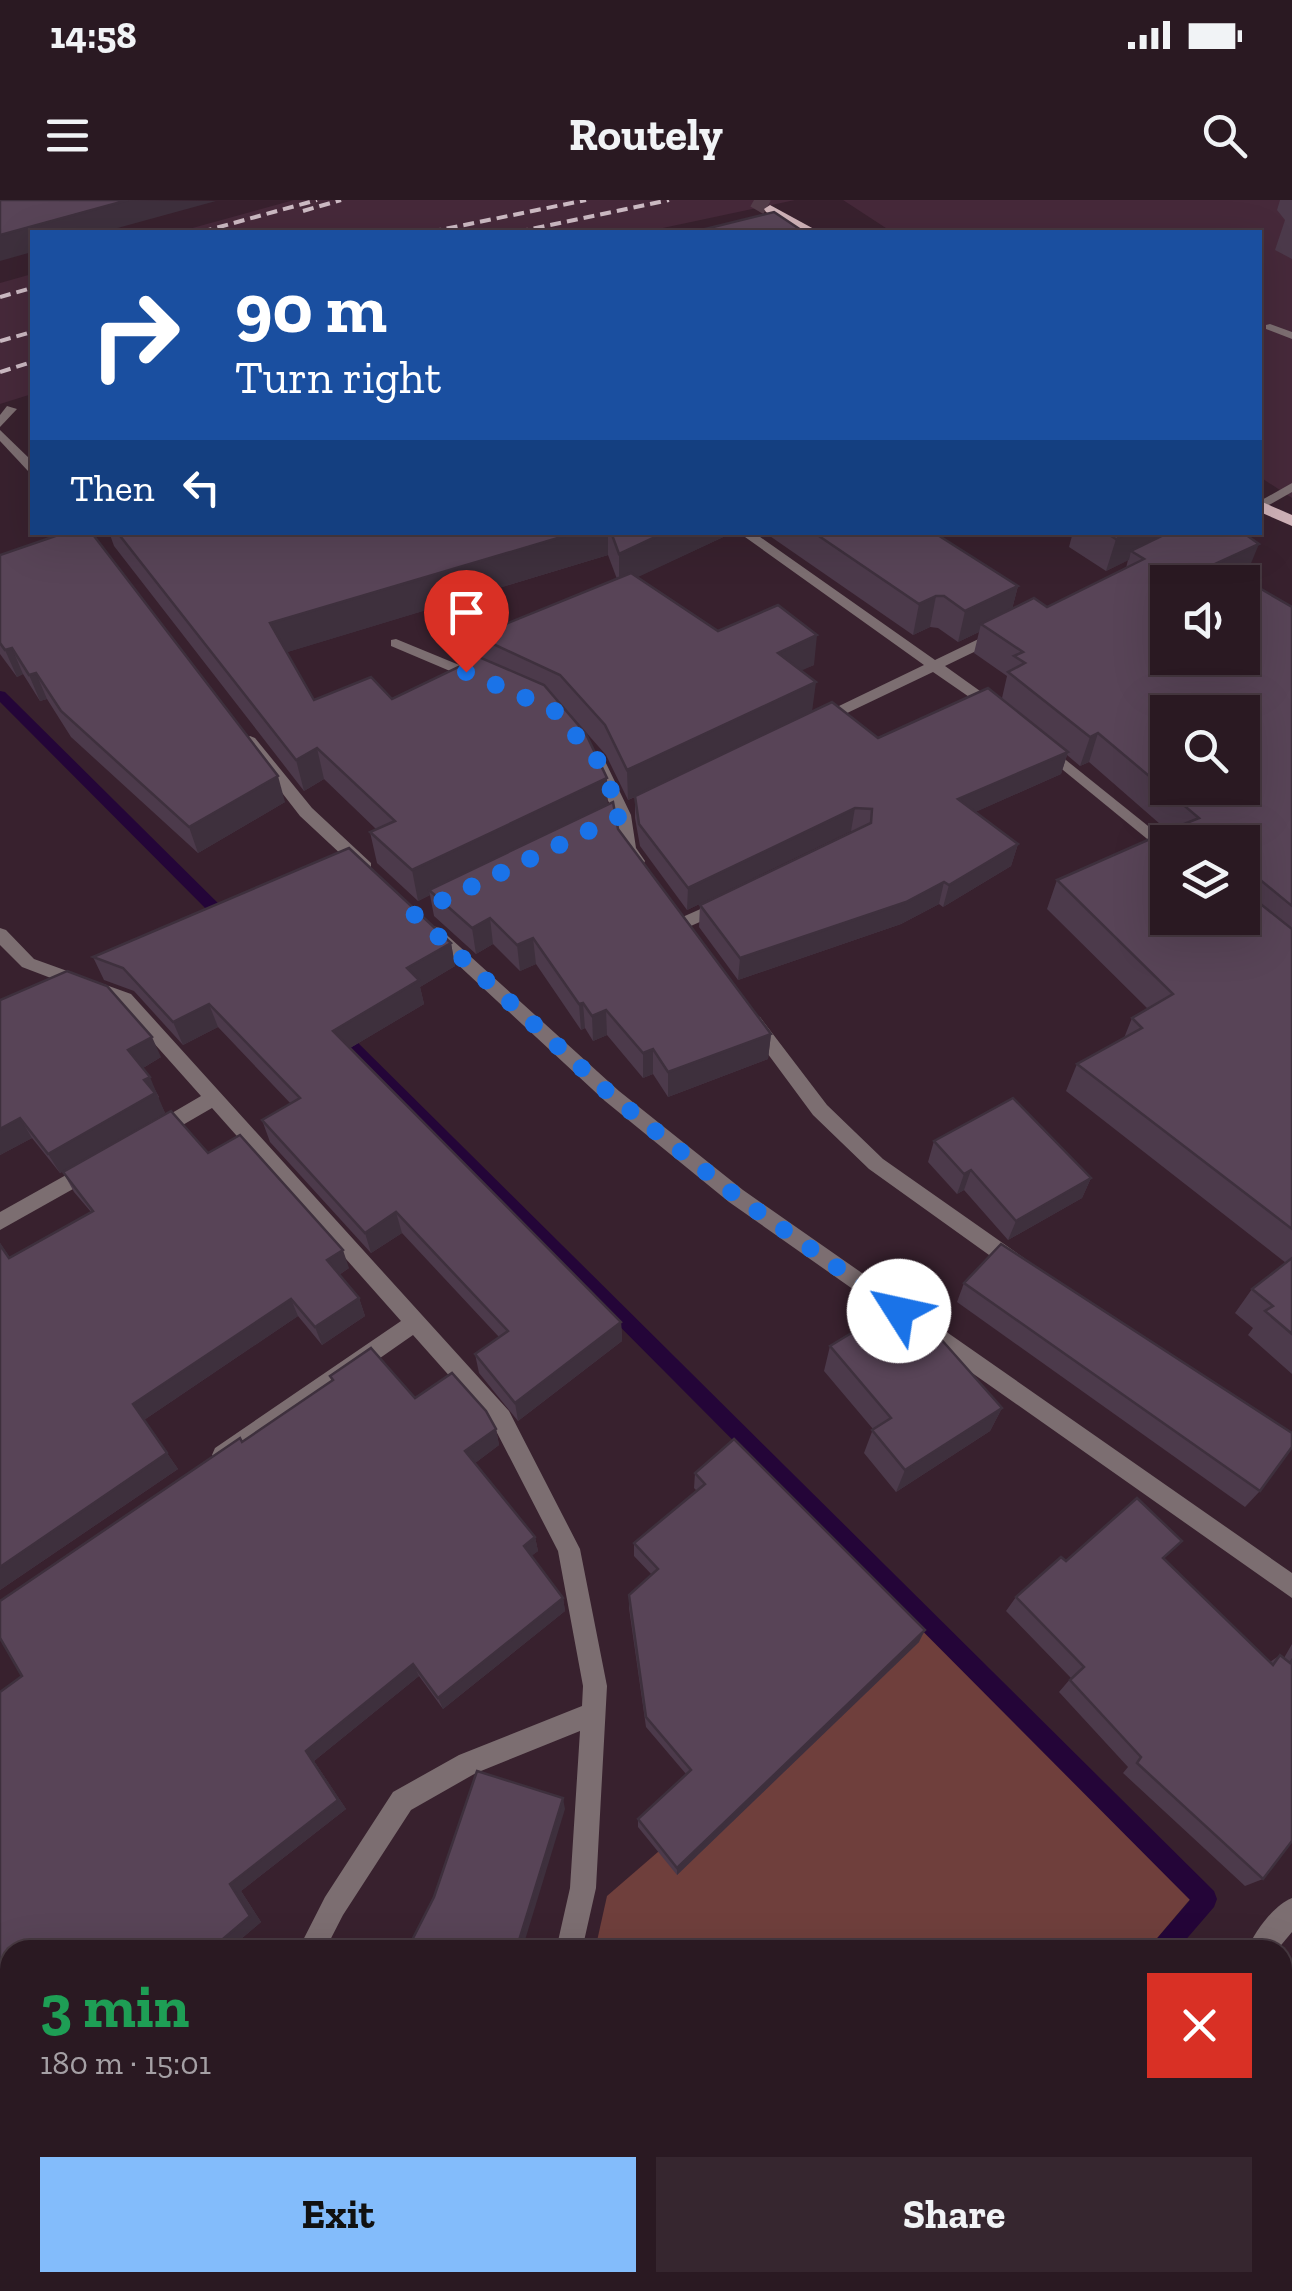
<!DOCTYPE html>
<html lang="en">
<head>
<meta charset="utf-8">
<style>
  :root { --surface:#2a1922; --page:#36262f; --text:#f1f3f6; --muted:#a5a0a5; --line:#463840; --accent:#83bcfb }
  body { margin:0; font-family:"Zilla Slab",serif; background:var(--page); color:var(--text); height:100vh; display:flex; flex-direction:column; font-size:38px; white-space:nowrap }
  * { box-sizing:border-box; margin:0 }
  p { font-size:32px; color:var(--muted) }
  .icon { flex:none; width:55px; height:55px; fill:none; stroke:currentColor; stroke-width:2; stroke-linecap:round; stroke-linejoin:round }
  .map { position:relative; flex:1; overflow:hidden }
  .sheet { position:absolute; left:0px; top:1740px; width:1292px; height:352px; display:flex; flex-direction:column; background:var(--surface); border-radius:30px 30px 0 0; box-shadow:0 10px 40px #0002,0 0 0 2px var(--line) }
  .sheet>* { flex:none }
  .top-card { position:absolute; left:30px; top:30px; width:1232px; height:305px; border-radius:0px; box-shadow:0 10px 40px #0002,0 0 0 2px var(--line); background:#1a4fa0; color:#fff; overflow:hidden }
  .fabs { position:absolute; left:1150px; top:365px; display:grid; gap:20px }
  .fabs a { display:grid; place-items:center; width:110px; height:110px; border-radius:0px; background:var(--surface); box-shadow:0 10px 40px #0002,0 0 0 2px var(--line); font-size:50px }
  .pin { position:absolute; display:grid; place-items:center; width:85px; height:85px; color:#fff; margin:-102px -42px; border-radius:50% 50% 50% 0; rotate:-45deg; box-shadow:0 0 10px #0007 }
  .pin .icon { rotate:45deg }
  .me { position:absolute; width:110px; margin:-55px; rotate:305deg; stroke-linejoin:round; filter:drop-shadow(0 0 8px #0008) }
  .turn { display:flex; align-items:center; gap:35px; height:210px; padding:0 40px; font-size:45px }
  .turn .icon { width:130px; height:130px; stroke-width:2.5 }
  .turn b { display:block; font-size:70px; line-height:85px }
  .then { display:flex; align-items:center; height:95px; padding:0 40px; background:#0003; gap:20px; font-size:38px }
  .round { display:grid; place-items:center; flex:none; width:105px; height:105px; border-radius:0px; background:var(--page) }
  .head { display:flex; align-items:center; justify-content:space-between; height:170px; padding:0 40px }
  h1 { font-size:60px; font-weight:700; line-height:75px; color:#1e9e55 }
  .button { display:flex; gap:20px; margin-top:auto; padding:20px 40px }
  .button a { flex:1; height:115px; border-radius:0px; background:var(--accent); color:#111; font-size:40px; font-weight:700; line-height:115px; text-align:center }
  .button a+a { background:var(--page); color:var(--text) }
  .status { display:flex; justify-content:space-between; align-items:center; height:70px; padding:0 50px; background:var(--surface); direction:ltr }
  .status svg { height:28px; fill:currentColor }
  header { display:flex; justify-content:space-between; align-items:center; height:130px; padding:0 40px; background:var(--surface); font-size:45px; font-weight:700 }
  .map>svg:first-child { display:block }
  .built { fill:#46293a }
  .green { fill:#6f3f3c }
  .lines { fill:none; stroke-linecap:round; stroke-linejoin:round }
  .stream { fill:#240538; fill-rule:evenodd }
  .primary-tunnel { stroke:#533d49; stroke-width:15; stroke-dasharray:15 8; stroke-linecap:butt }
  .service { fill:#7c6e71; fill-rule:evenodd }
  .minor { fill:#7c6e71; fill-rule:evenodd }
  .primary { fill:#cfb2b8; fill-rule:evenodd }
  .rail { stroke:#ccbac3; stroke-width:4; stroke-dasharray:11 6; stroke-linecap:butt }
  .wall { fill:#4c3a4b; fill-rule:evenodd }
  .shaded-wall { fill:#3e303d }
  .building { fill:#584457; stroke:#3e303d; stroke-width:2.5; fill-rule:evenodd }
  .route { stroke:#1a73e8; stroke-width:18; stroke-dasharray:0 32.4 }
</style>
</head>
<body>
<div class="status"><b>14:58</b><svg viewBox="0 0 49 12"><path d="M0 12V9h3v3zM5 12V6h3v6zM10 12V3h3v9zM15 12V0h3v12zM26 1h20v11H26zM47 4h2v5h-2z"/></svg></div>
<header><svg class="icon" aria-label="menu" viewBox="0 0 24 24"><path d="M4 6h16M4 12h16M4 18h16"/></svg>Routely<svg class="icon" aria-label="search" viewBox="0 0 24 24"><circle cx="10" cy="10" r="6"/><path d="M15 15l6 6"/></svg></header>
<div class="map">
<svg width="1292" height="2091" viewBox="0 0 1292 2091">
  <rect width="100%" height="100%" fill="#38212e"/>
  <g class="built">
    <path d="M294,0H795L644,32H178Z"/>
    <path d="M843,0H1292V298L1260,277V32H892Z"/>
    <path d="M32,74V194L0,204V83Z"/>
  </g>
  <path class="green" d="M930,1417L1192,1697L1147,1750H595L607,1696Z"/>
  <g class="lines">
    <g class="stream">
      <path d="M0,491L5,492L232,717V725H222L0,502Z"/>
      <path d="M337,826L343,828L1214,1691L1217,1699L1214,1707L1177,1750H1150L1154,1742L1190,1700L331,836L329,832L331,828Z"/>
      <path d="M862,2082H893L889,2091H859Z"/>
    </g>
    <path class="primary-tunnel" d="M754,0L770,9"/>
    <g class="service">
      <path d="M1270,124L1292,132V139L1266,129V125Z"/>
      <path d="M1292,283V292L1260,310V301Z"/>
    </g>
    <g class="minor">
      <path d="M7,206L17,209L0,227V215Z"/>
      <path d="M0,230L32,261V272L28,271L0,241Z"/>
      <path d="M738,332H753L935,460L993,432H1003V438L945,466L1001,506V512H991L933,472L822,525H812V519L924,465Z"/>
      <path d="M396,439L486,476L488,479L486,482H476L391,446V440Z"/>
      <path d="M250,536L255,538L312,608L371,663V671H359L300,616L242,541Z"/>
      <path d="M1046,544L1168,642V656L1041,552L1038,549Z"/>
      <path d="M596,554L604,559L631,615L636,648L645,661L643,665H631L620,649L615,615L588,559Z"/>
      <path d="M723,699L729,701V709L684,729L676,723L678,719Z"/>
      <path d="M433,726L439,728L619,891L743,990L1292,1373V1398L729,1002L605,901L427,736V728Z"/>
      <path d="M0,728L6,730L34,759L131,794L509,1211L580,1349L607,1486L596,1688L582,1750H556L570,1688L580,1531L476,1573L411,1610L343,1715L325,1750H298L325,1697L393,1592L459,1555L582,1506L583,1486L558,1351L493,1225L413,1135L231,1262L223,1265L215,1262L212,1255L215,1248L401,1121L212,908L162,937H148L146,932L148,927L201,896L119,804L22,767L0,745Z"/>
      <path d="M754,815L760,817L827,905L883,959L1024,1058L1027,1064L1024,1070H1010L869,969L813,915L748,827L745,822Z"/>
      <path d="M91,961L98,963L101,969L98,975L0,1030V1012Z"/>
      <path d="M1292,1698V1732L1277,1750H1247C1254,1732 1274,1705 1292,1698Z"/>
      <path d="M19,2082H57L53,2091H15Z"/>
      <path d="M421,2082H453L449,2091H417Z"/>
      <path d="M965,2082H998L994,2091H961Z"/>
    </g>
    <g class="primary">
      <path d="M770,5L814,29L815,32H801L766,12L764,9Z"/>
      <path d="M1260,301L1292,315V326L1260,312Z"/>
    </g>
    <g class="rail">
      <path d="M303,11L341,0"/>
      <path d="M201,32L317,0"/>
      <path d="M430,32L586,0"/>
      <path d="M517,32L669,0"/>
      <path d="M0,97L32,88"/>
      <path d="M0,141L32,132"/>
      <path d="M0,172L32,162"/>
    </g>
  </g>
  <g class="wall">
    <path d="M1280,0H1292V59L1275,50L1285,20L1277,10Z"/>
    <path d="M109,332H734L637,377L718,431L814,465L801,470L812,511L878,538L1002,498L1007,476L974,453L979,432L958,442L938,428L930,427L913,435L764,332H933L1018,386L1012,409L1047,407L1126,368L1128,360L1106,371L1069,347L1073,332H1242L1247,373L1240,377L1292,407V1174L1248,1135L1253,1128L1235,1113L1252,1089L1286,1063L1066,891L1077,864L1124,838L1132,818L1148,809L1047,709L1057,680L1168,631L1089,562L1080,566L1067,555L1061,574L975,612L1018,644L1011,666L943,707L939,704L901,724L738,780L699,727L700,705L854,631H851L687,710L640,646L635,618V597L628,600L606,555L561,504L618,629L771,834L768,859L668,897L653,874L643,878L607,835L593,841L585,828L581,830L536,764L520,771L493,744L476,754L434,716L430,695L418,701L377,663L370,632L376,629L324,579L304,591L114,346ZM608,355L617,379L476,436L478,458L392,499L314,500L287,452Z"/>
    <path d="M0,355L285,602L198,653L71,537L47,499L40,501L23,474L17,477L0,454Z"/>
    <path d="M451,743L455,766L420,787L424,804L350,848L621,1122L622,1141L518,1221L479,1173L475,1154L499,1137L402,1033L371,1053L270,942L262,920L291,904L218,827L183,845L134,791L104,780L93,757Z"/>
    <path d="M0,800L161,857L143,868L159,897L158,898L165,913L60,973L32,938L0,955Z"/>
    <path d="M934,941L1091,978L1082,998L1008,1040L964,990L957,994L928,962Z"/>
    <path d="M208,953L349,1068L339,1075L359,1098L365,1116L322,1145L298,1116L144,1220L178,1269L0,1390V1043L10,1058L91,1012L74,992L63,972Z"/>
    <path d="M964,1083L1260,1291L1245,1307L957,1102Z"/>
    <path d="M912,1133L1002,1208L990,1231L896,1292L864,1253L873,1229L824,1171L830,1146Z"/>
    <path d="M371,1148L415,1198L452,1173L486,1211L496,1229L499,1245L475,1263L535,1337L538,1351L531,1356L563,1398L565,1411L443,1509L419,1476L314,1561L346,1609L241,1691L261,1722L228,1750H10V1970L0,1979V1492L22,1476L0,1438V1401L240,1238L242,1242L332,1181L330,1176Z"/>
    <path d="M695,1273L919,1442L677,1675L638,1627V1619L686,1574L646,1527L629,1408V1395L652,1375L634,1356V1343L697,1291L694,1288Z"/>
    <path d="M1165,1360L1270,1462L1280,1455L1284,1458L1292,1444V1641L1263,1679L1245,1686L1123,1573L1128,1567L1059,1492L1071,1478L1006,1411L1016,1397L1066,1361Z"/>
    <path d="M1292,1834V1895L1282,1886V1847Z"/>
    <path d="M1163,2082H1167L1193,2091H1156Z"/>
  </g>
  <g class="shaded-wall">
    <path d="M128,0L216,1L103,32H32V52L0,61V35Z"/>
    <path d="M578,332H608V355L278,455L270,423Z"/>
    <path d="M666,332H734L619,386V354Z"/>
    <path d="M1130,332H1185L1131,351L1129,360L1106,371L1116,339Z"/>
    <path d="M1259,344L1247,373L1228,382L1204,369Z"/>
    <path d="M1018,386L1010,417L981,424L979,432L958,442L965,411Z"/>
    <path d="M936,396L930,427L913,435L919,404Z"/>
    <path d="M817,435L814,465L776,482L778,453Z"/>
    <path d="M12,448L23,474L17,477L5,450Z"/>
    <path d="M36,473L47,499L40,501L29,475Z"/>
    <path d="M816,482L812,512L628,600L627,570Z"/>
    <path d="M1098,533L1089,562L1080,566L1090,537Z"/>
    <path d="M317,548L324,579L304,591L296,560Z"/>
    <path d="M1068,552L1061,574L953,622L958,599Z"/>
    <path d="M278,576L285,602L198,653L189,627Z"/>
    <path d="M607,578L608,609L429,690L430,695L418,701L412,670Z"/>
    <path d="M855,608L851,631L687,710L688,688Z"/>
    <path d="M1018,644L1011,666L943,707L949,685Z"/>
    <path d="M1258,678L1244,707L1245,687Z"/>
    <path d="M944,682L939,704L901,724L738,780L740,758Z"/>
    <path d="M490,718L493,744L476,754L472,728Z"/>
    <path d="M533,738L536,764L520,771L517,745Z"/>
    <path d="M451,743L455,766L420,787L424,804L340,854L333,831L407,768Z"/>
    <path d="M583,803L585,828L581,830L579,804Z"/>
    <path d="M209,804L218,827L183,845L173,822Z"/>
    <path d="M606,810L607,835L593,841L592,816Z"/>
    <path d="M771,834L768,859L668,897V872Z"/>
    <path d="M152,837L161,857L138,871L128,850Z"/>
    <path d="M653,849V874L643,878V853Z"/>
    <path d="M150,877L165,913L60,973L48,954Z"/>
    <path d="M20,918L32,938L0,955V929Z"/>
    <path d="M971,970L964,990L957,994L964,974Z"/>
    <path d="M1091,978L1082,998L1008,1040L1016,1021Z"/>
    <path d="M396,1012L402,1033L371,1053L365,1033Z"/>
    <path d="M343,1050L349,1068L334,1078L327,1060Z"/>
    <path d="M359,1098L365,1116L322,1145L315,1127Z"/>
    <path d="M291,1099L298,1116L144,1220L133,1204Z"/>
    <path d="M621,1122L622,1141L518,1221L515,1203Z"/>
    <path d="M1002,1208L990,1231L896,1292L905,1270Z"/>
    <path d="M496,1229L499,1245L470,1267L465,1251Z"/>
    <path d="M167,1253L178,1269L0,1390V1367Z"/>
    <path d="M535,1337L538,1351L526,1360L524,1346Z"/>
    <path d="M563,1398L565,1411L443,1509L438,1498Z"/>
    <path d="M925,1430L919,1442L677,1675V1668Z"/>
    <path d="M413,1464L419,1476L314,1561L346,1609L241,1691L261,1722L228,1750H210L230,1684L306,1551Z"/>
    <path d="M563,1598L565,1609L522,1750H516Z"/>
    <path d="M10,1955V1970L0,1979V1963Z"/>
    <path d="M346,2082H353L346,2091H339Z"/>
  </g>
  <g class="building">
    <path d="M0,0H128L0,35Z"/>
    <path d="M774,12L804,32H693Z"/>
    <path d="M67,332H91L278,576L189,627L61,511L36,473L29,475L12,448L5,450L0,443V355Z"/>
    <path d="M117,332H578L270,423L314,500L371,477L392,499L479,457L544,485L586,534L607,578L412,670L370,632L395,621L317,548L296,560Z"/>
    <path d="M611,332H666L619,354Z"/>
    <path d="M813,332H933L1018,386L965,411L944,396H936L919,404Z"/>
    <path d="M1105,332H1130L1116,339Z"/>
    <path d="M1170,332H1242L1259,344L1204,369L1237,375L1292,407V706L1258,678L1245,687L1248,694L1292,729V1029L1077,864L1142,828L1132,818L1173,794L1057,680L1175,628L1180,631L1184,624L1199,618L1098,533L1090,537L1008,472L1025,463L1014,456L1023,452L981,424L1034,398L1047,407L1144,359L1131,351ZM1168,382H1242V458H1168ZM1168,512H1242V588H1168ZM1168,642H1242V718H1168Z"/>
    <path d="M631,373L718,431L778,405L817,435L778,453L816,482L627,570L605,525L560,475L476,436Z"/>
    <path d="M988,488L1068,552L958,599L1018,644L949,685L944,682L906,702L740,758L700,705L871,623L872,609L855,608L688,688L639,624L635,596L832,502L878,538Z"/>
    <path d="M613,602L618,629L771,834L668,872L653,849L643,853L606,810L592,816L583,803L579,804L533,738L517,745L490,718L472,728L429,690Z"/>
    <path d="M349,648L451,743L407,768L419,780L333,831L621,1122L515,1203L475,1154L508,1131L396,1012L365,1033L262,920L300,898L209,804L173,822L123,768L93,757Z"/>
    <path d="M67,771L107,786L152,837L128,850L150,877L144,880L155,893L48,954L20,918L0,929V800Z"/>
    <path d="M1013,898L1091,978L1016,1021L971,970L964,974L934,941Z"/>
    <path d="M171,911L208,953L240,935L343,1050L327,1060L359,1098L315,1127L291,1099L133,1204L167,1253L0,1367V1045L9,1058L93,1011L63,972Z"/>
    <path d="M1001,1044L1292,1233V1247L1260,1291L964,1083Z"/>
    <path d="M1292,1058V1134L1265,1111L1273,1106L1252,1089Z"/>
    <path d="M891,1109L912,1133L924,1120L1002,1208L905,1270L872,1230L891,1218L830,1146Z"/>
    <path d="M371,1148L415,1198L452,1173L486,1211L496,1229L465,1251L535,1337L524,1346L563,1398L438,1498L413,1464L306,1551L338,1600L230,1684L250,1716L210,1750H10V1955L0,1963V1492L22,1476L0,1438V1401L240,1238L242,1242L333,1180L330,1176Z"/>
    <path d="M734,1239L925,1430L677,1668L638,1619L691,1570L646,1517L629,1395L658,1369L634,1343L705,1284L695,1273Z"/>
    <path d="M1137,1298L1182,1341L1163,1358L1273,1465L1280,1455L1290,1463L1292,1460V1641L1263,1679L1137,1563L1141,1557L1070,1480L1084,1467L1016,1397L1061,1357L1066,1361Z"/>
    <path d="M477,1571L563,1598L516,1750H407L434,1697Z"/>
    <path d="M167,2082H346L339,2091H158Z"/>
    <path d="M607,2082H709L705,2091H603Z"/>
  </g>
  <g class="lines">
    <path class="route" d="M466,472L554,510L598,561L622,615L414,714L612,896L736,996L899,1111"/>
  </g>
</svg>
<div class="fabs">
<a><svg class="icon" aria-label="sound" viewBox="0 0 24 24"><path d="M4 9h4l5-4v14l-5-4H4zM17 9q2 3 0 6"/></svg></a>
<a><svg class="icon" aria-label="search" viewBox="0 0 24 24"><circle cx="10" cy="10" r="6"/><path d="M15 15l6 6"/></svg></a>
<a><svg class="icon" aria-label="layers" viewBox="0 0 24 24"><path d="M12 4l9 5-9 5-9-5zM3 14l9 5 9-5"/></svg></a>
</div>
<div class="pin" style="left:466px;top:472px;background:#d93025"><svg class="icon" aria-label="arrive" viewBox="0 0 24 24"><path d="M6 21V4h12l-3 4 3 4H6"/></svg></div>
<svg class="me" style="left:899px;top:1111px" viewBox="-20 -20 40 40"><circle r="19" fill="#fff"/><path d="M0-13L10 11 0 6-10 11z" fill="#1a73e8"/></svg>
<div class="top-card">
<div class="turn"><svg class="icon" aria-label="right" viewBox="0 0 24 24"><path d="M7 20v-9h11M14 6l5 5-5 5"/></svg><div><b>90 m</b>Turn right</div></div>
<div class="then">Then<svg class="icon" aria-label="left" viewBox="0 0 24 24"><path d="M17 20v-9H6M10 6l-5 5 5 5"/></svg></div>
</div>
<section class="sheet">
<div class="head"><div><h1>3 min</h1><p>180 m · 15:01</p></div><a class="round" style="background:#d93025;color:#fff"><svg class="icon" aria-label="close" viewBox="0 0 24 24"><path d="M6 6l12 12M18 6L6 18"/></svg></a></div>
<div class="button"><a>Exit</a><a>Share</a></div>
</section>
</div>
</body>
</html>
